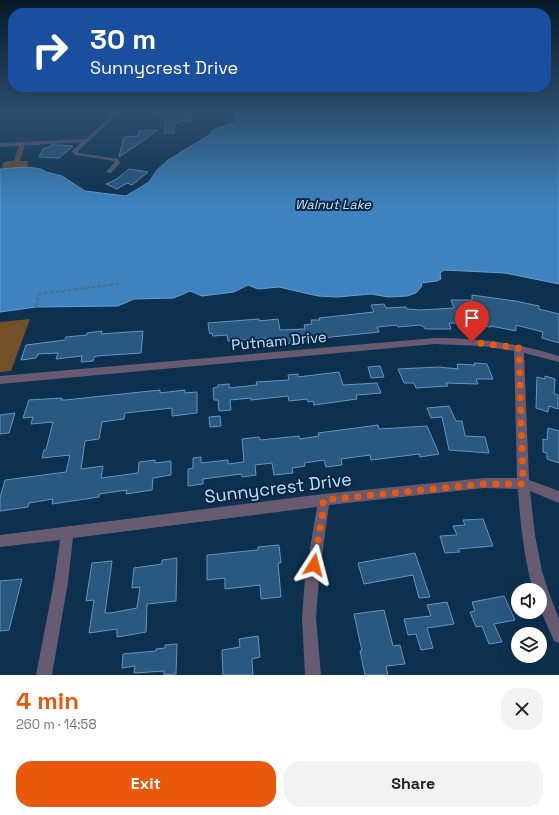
<!DOCTYPE html>
<html lang="en">
<head>
<meta charset="utf-8">
<style>
  :root { --surface:#fff; --page:#f2f2f2; --text:#202124; --muted:#757577; --accent:#ea580c }
  body { margin:0; font-family:"Space Grotesk",sans-serif; background:var(--page); color:var(--text); height:100vh; display:flex; flex-direction:column; font-size:15px; white-space:nowrap }
  * { box-sizing:border-box; margin:0 }
  p { font-size:13px; color:var(--muted) }
  .icon { flex:none; width:22px; height:22px; fill:none; stroke:currentColor; stroke-width:2; stroke-linecap:round; stroke-linejoin:round }
  .map { position:relative; height:675px; overflow:hidden }
  .drawer { display:flex; flex-direction:column; background:var(--surface); flex:1 }
  .drawer>* { flex:none }
  .banner { position:absolute; left:8px; top:8px; width:543px; height:84px; border-radius:16px; box-shadow:0 4px 16px #0002; background:#1a4fa0; color:#fff; overflow:hidden }
  .tools { position:absolute; left:511px; top:583px; display:grid; gap:8px }
  .tools a { display:grid; place-items:center; width:36px; height:36px; border-radius:50%; background:var(--surface); box-shadow:0 4px 16px #0002; font-size:20px }
  .pin { position:absolute; display:grid; place-items:center; width:34px; height:34px; color:#fff; margin:-41px -17px; border-radius:50% 50% 50% 0; rotate:-45deg; box-shadow:0 0 4px #0007 }
  .pin .icon { rotate:45deg }
  .me { position:absolute; width:44px; margin:-22px; rotate:9deg; stroke-linejoin:round; filter:drop-shadow(0 0 3px #0008) }
  .turn { display:flex; align-items:center; gap:14px; height:84px; padding:0 16px; font-size:18px }
  .turn .icon { width:52px; height:52px; stroke-width:2.5 }
  .turn b { display:block; font-size:28px; line-height:34px }
  .round { display:grid; place-items:center; flex:none; width:42px; height:42px; border-radius:16px; background:var(--page) }
  .headline { display:flex; align-items:center; justify-content:space-between; height:68px; padding:0 16px }
  h1 { font-size:24px; font-weight:700; line-height:30px; color:var(--accent) }
  .primary-button { display:flex; gap:8px; margin-top:auto; padding:8px 16px }
  .primary-button a { flex:1; height:46px; border-radius:16px; background:var(--accent); color:#fff; font-size:16px; font-weight:700; line-height:46px; text-align:center }
  .primary-button a+a { background:var(--page); color:var(--text) }
  .map>svg:first-child { display:block }
  .green { fill:#735028 }
  .water { fill:#3e83c0; stroke:#679fd1 }
  .building { fill:#295881; stroke:#6595c1 }
  .lines { fill:none; stroke-linecap:round; stroke-linejoin:round }
  .path-far1 { stroke:#4e6e8a; stroke-width:1; stroke-dasharray:2.5 1; stroke-linecap:butt }
  .path { stroke:#4e6e8a; stroke-width:2; stroke-dasharray:4 2; stroke-linecap:butt }
  .minor { fill:#675b72; fill-rule:evenodd }
  .route { stroke:#ea580c; stroke-width:7; stroke-dasharray:0 12.6 }
  .labels { text-anchor:middle; stroke-width:4; stroke-linejoin:round; paint-order:stroke }
  .far-water-label { font-size:13px; font-style:italic; fill:#d2e3f3; stroke:#022643 }
  .street-label { font-size:15px; fill:#c8e1f9; stroke:#022643 }
  .near-street-label { font-size:18px; fill:#c8e1f9; stroke:#022643 }
</style>
</head>
<body>
<div class="map">
<svg width="559" height="675" viewBox="0 0 559 675">
  <rect width="100%" height="100%" fill="#0c304e"/>
  <g class="green">
    <path d="M19,144H25L20,161H28L27,167L2,169L3,162L14,161Z"/>
    <path d="M30,319L11,371L0,372V322Z"/>
  </g>
  <path class="water" d="M236,111H559V284L505,273L444,270L440,273L441,279L437,281L421,283L422,286L416,293L407,296L388,297L371,294L337,297L318,296L279,287L258,289L248,285L234,292L202,296L190,291L174,298L134,299L118,306L36,307L0,312V169L27,167L41,169L46,172L62,176L85,191L126,196L149,182L157,170L168,160L211,134L212,130L235,122Z"/>
  <g class="building">
    <path d="M158,111H189L192,112V119L188,122L181,120V122L174,123V133H164L166,117L158,116Z"/>
    <path d="M158,130L144,140L119,157L124,137L138,136L139,131Z"/>
    <path d="M51,145H59L73,146L59,158L39,157L44,148L50,147Z"/>
    <path d="M129,169L148,172L132,185L127,183L117,189L106,184L117,179Z"/>
    <path d="M472,295L515,301L539,306V309L559,314V343L542,338L543,332L516,325V331L491,326V327L478,326L477,323H449L451,329H425L424,327L420,325L398,327L397,325L377,327L379,332L322,338V340L271,345L270,339L266,340V338L228,341L227,335L213,336L212,333L210,334L209,331L208,323L259,319V321L278,319L280,330L305,329L304,325L312,324L311,320H320L319,318L374,312L371,305L384,304L386,308L406,307L407,309L420,310L454,308L451,300H472Z"/>
    <path d="M102,331L101,334L143,331L141,353L97,356L94,357L93,361L81,362L82,356L56,359L58,353L38,354L36,358L21,360L26,345L65,340L66,337L87,335V333Z"/>
    <path d="M474,363L487,364L493,379H476L478,384L446,383L448,386L416,388L414,383H404L398,369L439,367L458,369L457,364L475,365Z"/>
    <path d="M380,366L384,377L371,378L368,367Z"/>
    <path d="M339,372L343,385L377,383L381,393L356,395L357,399L314,405L313,401L308,402L307,399L289,401L288,396L251,400V398L230,400L231,410L219,411L218,400H214L213,388L218,387V385L229,384V388L257,385L256,382L289,380L288,375L298,374V377Z"/>
    <path d="M545,376L555,379L554,394L558,395V409L549,406L548,412L536,408L537,377L545,379Z"/>
    <path d="M160,390V393L185,390V393L197,392V413L172,416V408L125,413L124,419L102,422L99,439L85,441L81,469L103,466L101,478L138,473L139,462L155,460V463L171,461V475L153,478L152,490L126,494L127,490L99,494V497L52,504L53,499L29,503L28,507L0,511V498L5,480L66,472L70,455L42,458L44,450H46L53,422L31,424L33,417L23,418L29,400L62,398L61,400H65Z"/>
    <path d="M449,406L456,421H462L465,436L485,437L489,453L449,450L442,417L431,418L427,408Z"/>
    <path d="M15,413L9,433L0,434V415Z"/>
    <path d="M220,416L221,426L210,427L209,417Z"/>
    <path d="M378,425L379,429L427,426L439,454L420,457L419,454L371,460L370,455L341,459L342,465L326,467L324,460L304,463L305,466L292,468L293,473L274,475L272,463L255,465L256,475L242,477L241,474L203,479V484L188,486V469L193,468V458L201,457V463L228,460V464L244,462L242,439L259,437L260,440L299,436L300,439L319,436L318,433Z"/>
    <path d="M548,428L559,431V463L547,459V453L543,452V439L547,440Z"/>
    <path d="M483,519L493,546L458,549L460,552L445,553L440,536L457,535L453,526L465,525L463,520Z"/>
    <path d="M279,545L281,563H278L281,597L261,599L260,585L225,589V578L207,580V555L258,550V547Z"/>
    <path d="M415,553L430,597L419,598L413,575L364,584L358,563Z"/>
    <path d="M177,558L176,601L147,604L146,632L117,637V629L89,633L94,600L86,601L92,563L112,561L105,613H110L137,608L140,587L132,588L134,568L162,564V560Z"/>
    <path d="M22,579L9,630L0,631V581Z"/>
    <path d="M504,596L515,620L494,624L502,642L489,644L482,626L476,627L470,612L475,611L472,602Z"/>
    <path d="M447,602L454,624L427,628L433,648L421,650L416,634L408,635L404,619L431,616L427,605Z"/>
    <path d="M384,610L393,646L400,645L405,664L386,666L388,675H365L360,651H362L354,614Z"/>
    <path d="M258,636L260,657L252,659L253,675H223L222,650L240,647L239,639Z"/>
    <path d="M177,644L176,674L164,675V671L134,673L135,666L122,668L123,654L156,651V649L165,648V645Z"/>
  </g>
  <g class="lines">
    <path class="path-far1" d="M5,167L6,162H14"/>
    <path class="path" d="M36,307L39,294L120,284"/>
    <g class="minor">
      <path d="M116,111H121L78,151L79,153L118,159L120,163L111,173L106,172L114,163V161L75,155L72,151L82,142L0,147V143L86,139Z"/>
      <path d="M435,338C478,338 518,343 559,356V362L524,353L529,480L559,491V503L530,491L535,535L542,571L548,590L559,619V643L554,641L540,609V590H533C524,557 520,523 518,489L484,488L329,505L319,578L316,618L321,675H305L302,618L305,578L317,507L73,538L68,582L52,675H36L54,582L60,540L0,547V535L323,494L484,478H517L514,351L482,346L435,344L0,384V376Z"/>
    </g>
  </g>
  <linearGradient id="sky" x2="0" y2="1"><stop stop-color="#071a2b"/><stop offset="0.54" stop-color="#2e4e6e"/><stop offset="1" stop-color="#2e4e6e" stop-opacity="0"/></linearGradient>
  <rect width="559" height="206" fill="url(#sky)"/>
  <g class="lines">
    <path class="route" d="M314,565L323,510V500L484,484H523L519,348L472,342"/>
  </g>
  <g class="labels">
    <g class="far-water-label">
      <text x="333" y="209">Walnut Lake</text>
    </g>
    <g class="street-label">
      <text transform="translate(279 341) rotate(-5)" y="5">Putnam Drive</text>
    </g>
    <g class="near-street-label">
      <text transform="translate(278 488) rotate(-7)" y="6">Sunnycrest Drive</text>
    </g>
  </g>
</svg>
<div class="tools">
<a><svg class="icon" aria-label="sound" viewBox="0 0 24 24"><path d="M4 9h4l5-4v14l-5-4H4zM17 9q2 3 0 6"/></svg></a>
<a><svg class="icon" aria-label="layers" viewBox="0 0 24 24"><path d="M12 4l9 5-9 5-9-5zM3 14l9 5 9-5"/></svg></a>
</div>
<div class="pin" style="left:472px;top:342px;background:#d93025"><svg class="icon" aria-label="arrive" viewBox="0 0 24 24"><path d="M6 21V4h12l-3 4 3 4H6"/></svg></div>
<svg class="me" style="left:314px;top:565px" viewBox="-20 -20 40 40"><path d="M0-17L14 15 0 8-14 15z" fill="#ea580c" stroke="#fff" stroke-width="4"/></svg>
<div class="banner">
<div class="turn"><svg class="icon" aria-label="right" viewBox="0 0 24 24"><path d="M7 20v-9h11M14 6l5 5-5 5"/></svg><div><b>30 m</b>Sunnycrest Drive</div></div>
</div>
</div>
<section class="drawer">
<div class="headline"><div><h1>4 min</h1><p>260 m · 14:58</p></div><a class="round"><svg class="icon" aria-label="close" viewBox="0 0 24 24"><path d="M6 6l12 12M18 6L6 18"/></svg></a></div>
<div class="primary-button"><a>Exit</a><a>Share</a></div>
</section>
</body>
</html>
